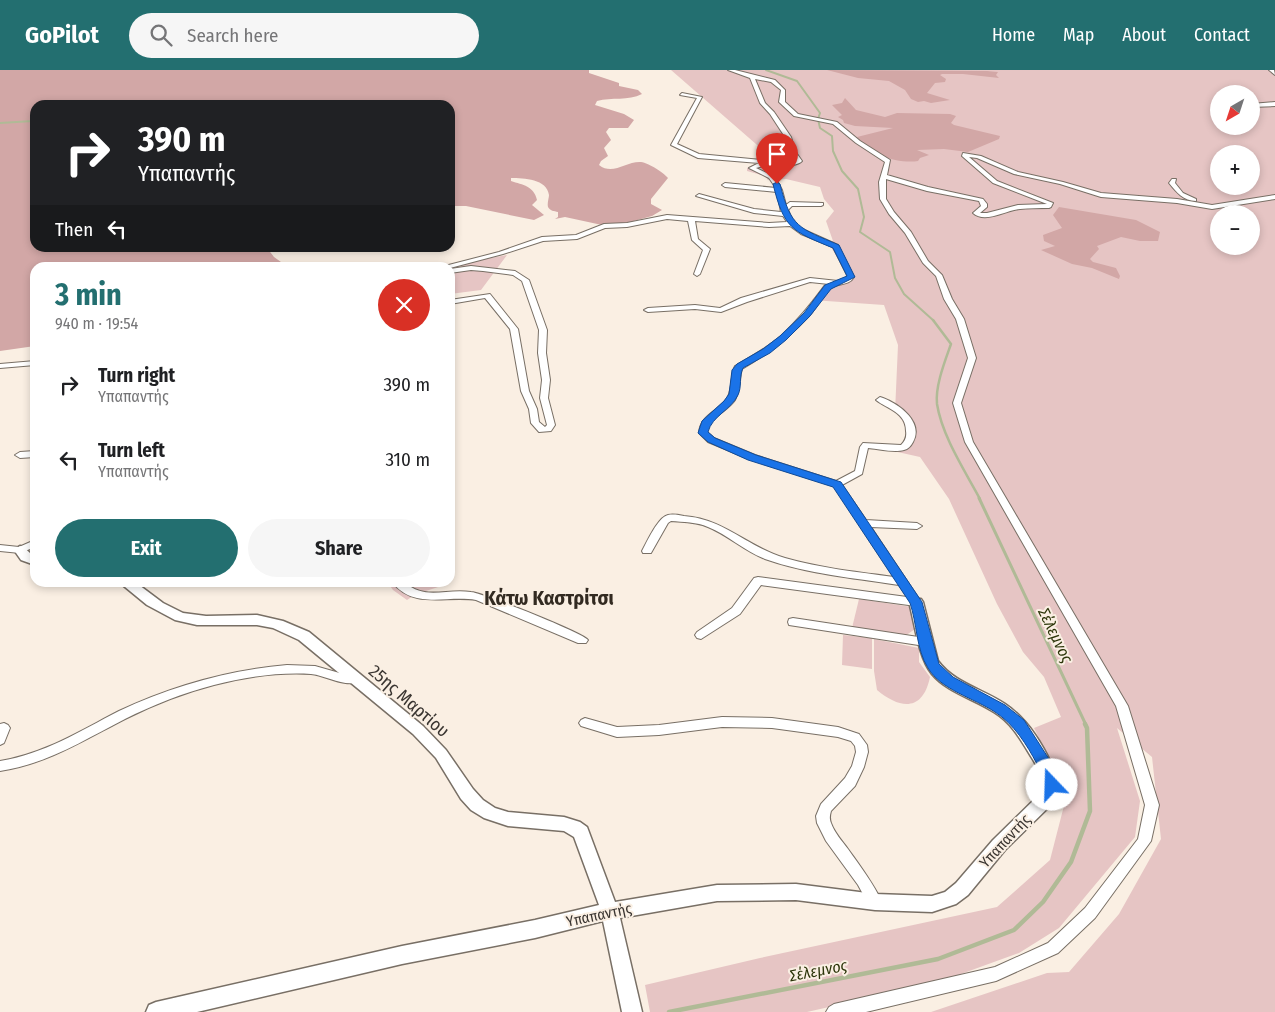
<!DOCTYPE html>
<html lang="en">
<head>
<meta charset="utf-8">
<style>
  :root { --surface:#fff; --page:#f6f6f6; --text:#202124; --muted:#757577; --accent:#236f70 }
  body { margin:0; font-family:"Fira Sans Condensed",sans-serif; background:var(--page); color:var(--text); height:100vh; display:flex; flex-direction:column; font-size:19px; white-space:nowrap }
  * { box-sizing:border-box; margin:0 }
  p { font-size:16px; color:var(--muted) }
  .icon { flex:none; width:28px; height:28px; fill:none; stroke:currentColor; stroke-width:2; stroke-linecap:round; stroke-linejoin:round }
  .map { position:relative; flex:1; overflow:hidden }
  .details { position:absolute; left:30px; top:192px; width:425px; height:325px; display:flex; flex-direction:column; background:var(--surface); border-radius:15px; box-shadow:0 2px 8px #0003 }
  .details>* { flex:none }
  .guide { position:absolute; left:30px; top:30px; width:425px; height:152px; border-radius:15px; box-shadow:0 2px 8px #0003; background:#202124; color:#fff; overflow:hidden }
  .needle { width:32px; rotate:219deg }
  .buttons { position:absolute; left:1210px; top:15px; display:grid; gap:10px }
  .buttons a { display:grid; place-items:center; width:50px; height:50px; border-radius:50%; background:var(--surface); box-shadow:0 2px 8px #0003; font-size:25px }
  .pin { position:absolute; display:grid; place-items:center; width:42px; height:42px; color:#fff; margin:-51px -21px; border-radius:50% 50% 50% 0; rotate:-45deg; box-shadow:0 0 5px #0007 }
  .pin .icon { rotate:45deg }
  .me { position:absolute; width:55px; margin:-28px; rotate:339deg; stroke-linejoin:round; filter:drop-shadow(0 0 4px #0008) }
  .turn { display:flex; align-items:center; gap:18px; height:105px; padding:0 25px; font-size:22px }
  .turn .icon { width:65px; height:65px; stroke-width:2.5 }
  .turn b { display:block; font-size:35px; line-height:42px }
  .then { display:flex; align-items:center; height:48px; padding:0 25px; background:#0003; gap:10px; font-size:19px }
  .round { display:grid; place-items:center; flex:none; width:52px; height:52px; border-radius:26px; background:var(--page) }
  .head { display:flex; align-items:center; justify-content:space-between; height:85px; padding:0 25px }
  h1 { font-size:30px; font-weight:700; line-height:38px; color:var(--accent) }
  .action { display:flex; gap:10px; margin-top:auto; padding:10px 25px }
  .action a { flex:1; height:58px; border-radius:30px; background:var(--accent); color:#fff; font-size:20px; font-weight:700; line-height:58px; text-align:center }
  .action a+a { background:var(--page); color:var(--text) }
  ul { padding:0; list-style:none }
  li { display:flex; align-items:center; gap:15px; height:75px; padding:0 25px }
  li div { flex:1 }
  li b { display:block; font-size:19px }
  li em { font-style:normal }
  header { display:flex; align-items:center; gap:30px; box-sizing:border-box; height:70px; padding:0 25px; background:var(--accent); color:#fff }
  header strong { font-size:24px }
  nav { display:flex; gap:28px; margin-inline-start:auto; font-size:18px }
  .search { width:350px; height:45px; background:var(--page); display:flex; align-items:center; gap:12px; box-sizing:border-box; padding:0 18px; border-radius:28px; color:var(--muted); font-size:19px }
  .map>svg:first-child { display:block }
  .green { fill:#e6c5c4; fill-rule:evenodd }
  .forest { fill:#d2a7a6 }
  .lines { fill:none; stroke-linecap:round; stroke-linejoin:round }
  .stream-far3 { stroke:#b0ba96; stroke-width:2 }
  .stream-far2 { stroke:#b0ba96; stroke-width:2.5 }
  .stream-far1 { stroke:#b0ba96; stroke-width:3 }
  .stream { stroke:#b0ba96; stroke-width:4.5 }
  .minor-casing { stroke:#786f65; stroke-width:2 }
  .tertiary-casing { stroke:#786f65; stroke-width:3 }
  .minor { fill:#fff; fill-rule:evenodd }
  .tertiary { fill:#fff; fill-rule:evenodd }
  .route { fill:#1a73e8; stroke:#114b97 }
  .labels { text-anchor:middle; stroke-width:4; stroke-linejoin:round; paint-order:stroke }
  .street-label { font-size:15px; fill:#3a3531; stroke:#faefe3 }
  .water-label { font-size:16px; font-style:italic; fill:#2b3408; stroke:#faefe3 }
  .near-street-label { font-size:18px; fill:#3a3531; stroke:#faefe3 }
  .district-label { font-size:20px; font-weight:bold; fill:#322a21; stroke:#faefe3 }
</style>
</head>
<body>
<header>
<strong>GoPilot</strong>
<div class="search"><svg class="icon" aria-label="search" viewBox="0 0 24 24"><circle cx="10" cy="10" r="6"/><path d="M15 15l6 6"/></svg>Search here</div>
<nav><a>Home</a><a>Map</a><a>About</a><a>Contact</a></nav>
</header>
<div class="map">
<svg width="1275" height="942" viewBox="0 0 1275 942">
  <rect width="100%" height="100%" fill="#faefe3"/>
  <g class="green">
    <path d="M671,0H1275V942H931L1047,903L1069,902L1119,844L1161,769L1152,687L1117,658L1140,731L1135,767L1059,858L1019,883L939,912L807,942H650L645,915L760,888L997,837L1050,790L1067,724L1034,658L1061,647L1044,607L1023,582L997,534L949,429L920,387L893,381L904,373C908,359 905,352 895,342L898,275L884,235L812,230L826,214L845,209L846,203L831,177L824,173L833,171L826,151L834,141L824,129L820,117L786,109L768,110L765,106L747,101V98L755,94H793L764,81ZM1219,24H1251V56H1219ZM1219,84H1251V116H1219ZM1219,144H1251V176H1219Z"/>
    <path d="M507,185L481,220L450,224V198H436Z"/>
    <path d="M388,513H448C434,520 419,521 407,530L393,520Z"/>
    <path d="M859,529L912,537L915,559L905,566L852,558Z"/>
    <path d="M843,565L872,568V599L842,595Z"/>
    <path d="M874,569L919,578V592L930,607C923,641 901,640 877,620L874,601Z"/>
  </g>
  <g class="forest">
    <path d="M0,0H589V3L619,13V16L638,20L642,24C628,31 612,27 597,31L595,35L624,44L634,50L628,58H609L606,62L611,70L604,78L608,86L601,91L599,95C613,106 626,91 641,92C649,93 664,103 668,108L651,129V134L662,140L652,146L623,154L602,155L565,147L555,149L558,147V142C554,141 550,141 548,137C547,133 549,128 549,125C547,109 524,108 511,108V111C523,115 534,116 537,130L532,135L544,145L534,150L466,136H450V35H35V178H267L274,187L288,197H256L243,194L233,198H35V276L0,281Z"/>
    <path d="M827,0L987,1L998,2L996,5L999,8L963,4H942L940,5L946,9L945,12L935,13L927,23L950,30L931,33L924,31L918,32L911,29L905,20L889,11L858,8Z"/>
    <path d="M845,28L856,40L885,47L897,43L950,44L956,46L951,53L954,55L1000,66L999,69L968,82L944,79L917,80L929,85L920,88L918,91C900,94 866,85 857,67L893,58L855,56L844,53L843,50L838,47L842,45L832,35L842,33Z"/>
    <path d="M1059,137L1136,150L1160,162L1158,171H1140L1121,167L1097,176L1099,179L1090,189L1093,192L1116,198L1120,206L1119,209L1092,198L1072,194L1041,180L1055,176L1044,171L1043,165L1062,158L1053,145Z"/>
  </g>
  <g class="lines">
    <g class="stream-far3">
      <path d="M766,0L797,11L820,43L818,49L820,58L832,66L833,81L842,101L858,119L864,147L860,162L890,182L895,208L904,224L934,251"/>
      <path d="M0,53L33,51"/>
    </g>
    <path class="stream-far2" d="M933,250L951,274C945,291 935,316 937,334C942,366 965,401 980,429"/>
    <path class="stream-far1" d="M979,428L1086,655"/>
    <path class="stream" d="M669,942L938,889L1014,860L1043,832L1071,792L1090,741L1087,658L1085,654"/>
    <g class="minor-casing">
      <g id="minor">
        <path d="M728,0H735L775,10L785,20V32L798,44L837,52L860,71L890,90L887,105L928,117L983,129L987,134V137L980,143H987L1018,135L1047,134L993,113L962,86L963,83L981,86L1018,102L1063,112L1101,123L1177,129L1212,135L1275,125V129L1212,139L1177,133L1101,127L1060,114L1014,104L977,88L969,87L997,111L1053,133L1051,137L1049,138C1039,138 1030,138 1020,139C1006,140 985,154 973,143L981,136L979,131L927,121L886,109V129L894,142L911,162L928,191L942,205L952,229L964,249L976,288L961,333L973,372L1128,636L1159,735L1151,771L1095,848L1058,883L996,911L866,942H826L829,937L834,934L995,897L1048,873L1085,838L1138,769L1145,735L1116,636L965,372L953,333L968,288L956,249L944,229L936,206L923,193L905,163L889,144L880,129L879,112L885,92L856,73L833,54L794,46L779,32L781,20L771,12L755,9L765,33L774,42L791,67L795,81L802,91C795,99 768,93 756,98L775,107L782,120L786,135L790,132L823,133V135L821,136H792L788,140L792,149L800,158L838,175L854,207C849,216 838,213 831,218C823,224 816,239 809,246C789,268 767,284 742,299C739,309 740,321 735,330C727,342 709,347 707,362L714,368L755,385L836,411L855,401L860,377L863,373L901,375C905,371 907,367 906,361C906,342 887,339 876,330L880,327L883,328C899,334 924,352 913,372C911,376 908,379 904,380C894,383 879,379 868,378L862,404L842,415L866,450L917,453L922,456L917,459L871,457L921,532L920,535L916,536L761,515L740,544L701,569L697,568L695,565L697,562L732,538L754,508L758,507L907,527L899,515C854,508 808,504 765,489C744,481 728,465 708,457C697,452 683,452 671,451L668,453L651,483H643L642,481C647,472 658,447 668,445C673,444 679,445 684,446C725,449 747,477 785,488C820,498 858,502 894,507L834,416L749,389L708,372L699,363C700,346 716,342 726,330C733,321 730,307 735,296C751,287 767,278 781,266C798,250 812,233 825,215L829,214L810,212L747,232L721,242L695,239L648,242L644,240L648,238L695,235L720,238L741,228L810,208L838,211L848,207L833,177L801,164L790,156L769,157L695,151L698,169L710,179L700,204L697,206L694,204L703,180L692,170L688,151L667,149L627,157L605,158L577,169L543,171L503,184L450,198H437L499,182L542,167L576,165L604,154L627,153L667,145L769,153L787,152L783,146L754,143L696,126L699,124L754,139L781,142L777,122L725,117L722,115L725,113L776,118L769,108L749,98L759,93L698,88L671,75L697,28L680,25L682,23L702,27L677,74L699,84L773,91H796L789,81L785,67L770,44L760,33L750,8Z"/>
        <path d="M1269,0H1274L1275,5Z"/>
        <path d="M1275,32V36L1251,37V34Z"/>
        <path d="M1172,109H1176L1175,113L1183,123L1196,129V131C1184,131 1176,122 1169,113Z"/>
        <path d="M471,196L515,201L529,210L547,260L546,283L550,310L548,328L555,355L551,361L539,362L531,353L529,339L521,321L510,259L485,228L450,234V230L490,224L518,259L529,321L537,339L539,352L545,357L547,355L540,328L542,310L538,283L539,260L522,211L513,205L483,201L471,200L450,203V199Z"/>
        <path d="M35,291V295L0,298V294Z"/>
        <path d="M35,381V387L20,388L15,385L20,382Z"/>
        <path d="M35,470V477L20,483L0,481V475L19,477Z"/>
        <path d="M392,512H404C426,531 445,518 471,522C483,523 583,563 588,570L586,573H578L476,530C446,525 414,540 392,512Z"/>
        <path d="M793,548L925,568L929,569L931,572L929,575L925,576L789,555L788,552L789,549Z"/>
        <path d="M287,595L315,596L350,606H359L361,609L359,612C343,617 328,606 311,604C279,602 245,607 214,615C183,623 153,635 125,649C84,670 47,694 0,701V691C44,684 80,661 119,641C172,616 229,600 287,595Z"/>
        <path d="M722,647L772,648L838,657L859,664L867,675L868,682L864,697L855,716L831,741C830,745 829,748 831,753C834,762 842,771 848,779C860,796 873,813 882,832L880,837L875,839L870,837L858,815L826,771L817,753L816,746L821,734L845,708L852,696L856,682L855,676L851,671L838,667L772,658L722,657L659,665L617,667L581,656L579,653L581,650L585,648L617,657L659,655Z"/>
        <path d="M4,653L8,655L10,658L4,673L0,675V654Z"/>
      </g>
    </g>
    <g class="tertiary-casing">
      <g id="tertiary">
        <path d="M20,476C27,478 29,484 35,486V495L21,490L14,480Z"/>
        <path d="M119,512H135L163,533L183,543L206,546L257,545L283,551L309,562L423,656L446,680L473,719L483,730L495,738L508,742L564,747L580,752L587,757L615,832L717,815L796,814L875,824L932,826L945,822L956,813L993,770L1041,723C1045,711 1039,699 1032,688C1021,670 1012,653 994,642C974,629 947,622 932,604C918,587 915,553 909,532L911,529H921L923,532L938,591C954,613 983,619 1005,634C1032,652 1049,685 1060,715L1054,732L1005,780L968,825L956,834L932,842L875,840L796,830L717,831L620,848L642,942H622L603,851L535,868L402,894L197,942H146L149,935L156,932L402,876L535,850L599,835L574,767L564,761L508,756L484,748L471,740L461,729L436,688L413,664L299,570L273,558L257,555H197L175,550L147,535Z"/>
      </g>
    </g>
    <use href="#minor" class="minor"/>
    <use href="#tertiary" class="tertiary"/>
  </g>
  <path class="route" d="M777,112L780,114C791,158 799,158 839,175L855,207L831,219L810,246L786,270L770,283L743,298C739,306 742,317 738,325C731,340 712,346 708,362L715,368L756,385L841,412L922,532L939,594L953,607L1005,635L1024,650L1049,689L1059,715L1057,719L1052,721L1047,719C1043,711 1041,702 1037,694C1027,675 1014,654 995,642C974,628 941,620 928,598C916,579 917,553 910,533L833,417L748,390L708,372L698,363L702,351L724,331L729,324L732,300L737,294L763,279L780,266L804,243L825,215L847,206L833,178C792,161 784,159 773,114Z"/>
  <g class="labels">
    <g class="street-label">
      <text transform="translate(1005 771) rotate(-47)" y="5">Υπαπαντής</text>
      <text transform="translate(599 845) rotate(-12)" y="5">Υπαπαντής</text>
    </g>
    <g class="water-label">
      <text transform="translate(1056 565) rotate(64)" y="6">Σέλεμνος</text>
      <text transform="translate(818 900) rotate(-11)" y="6">Σέλεμνος</text>
    </g>
    <g class="near-street-label">
      <text transform="translate(409 631) rotate(41)" y="6">25ης Μαρτίου</text>
    </g>
    <g class="district-label">
      <text x="549" y="535">Κάτω Καστρίτσι</text>
    </g>
  </g>
</svg>
<div class="buttons">
<a><svg class="needle" viewBox="-14 -14 28 28"><path d="M0-13l5 13h-10z" fill="#e53935"/><path d="M0 13l5-13h-10z" fill="#757577"/></svg></a>
<a>+</a>
<a>−</a>
</div>
<div class="pin" style="left:777px;top:114px;background:#d93025"><svg class="icon" aria-label="arrive" viewBox="0 0 24 24"><path d="M6 21V4h12l-3 4 3 4H6"/></svg></div>
<svg class="me" style="left:1052px;top:715px" viewBox="-20 -20 40 40"><circle r="19" fill="#fff"/><path d="M0-13L10 11 0 6-10 11z" fill="#1a73e8"/></svg>
<div class="guide">
<div class="turn"><svg class="icon" aria-label="right" viewBox="0 0 24 24"><path d="M7 20v-9h11M14 6l5 5-5 5"/></svg><div><b>390 m</b>Υπαπαντής</div></div>
<div class="then">Then<svg class="icon" aria-label="left" viewBox="0 0 24 24"><path d="M17 20v-9H6M10 6l-5 5 5 5"/></svg></div>
</div>
<section class="details">
<div class="head"><div><h1>3 min</h1><p>940 m · 19:54</p></div><a class="round" style="background:#d93025;color:#fff"><svg class="icon" aria-label="close" viewBox="0 0 24 24"><path d="M6 6l12 12M18 6L6 18"/></svg></a></div>
<ul>
<li><svg class="icon" aria-label="right" viewBox="0 0 24 24"><path d="M7 20v-9h11M14 6l5 5-5 5"/></svg><div><b>Turn right</b><p>Υπαπαντής</p></div><em>390 m</em></li>
<li><svg class="icon" aria-label="left" viewBox="0 0 24 24"><path d="M17 20v-9H6M10 6l-5 5 5 5"/></svg><div><b>Turn left</b><p>Υπαπαντής</p></div><em>310 m</em></li>
</ul>
<div class="action"><a>Exit</a><a>Share</a></div>
</section>
</div>
</body>
</html>
